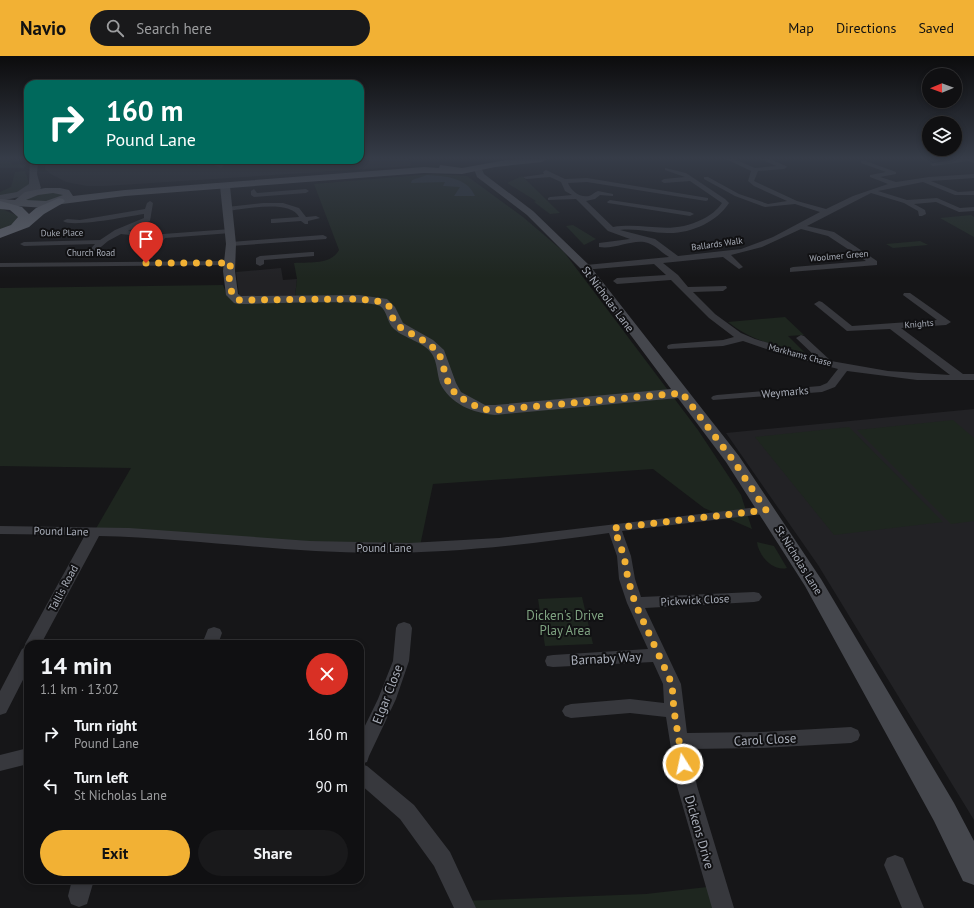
<!DOCTYPE html>
<html lang="en">
<head>
<meta charset="utf-8">
<style>
  :root { --surface:#101012; --page:#19191b; --text:#f1f3f6; --muted:#9c9d9f; --line:#303032; --accent:#f2b134 }
  body { margin:0; font-family:"PT Sans",sans-serif; background:var(--page); color:var(--text); height:100vh; display:flex; flex-direction:column; font-size:15px; white-space:nowrap }
  * { box-sizing:border-box; margin:0 }
  p { font-size:13px; color:var(--muted) }
  .icon { flex:none; width:22px; height:22px; fill:none; stroke:currentColor; stroke-width:2; stroke-linecap:round; stroke-linejoin:round }
  .map { position:relative; flex:1; overflow:hidden }
  .panel { position:absolute; left:24px; top:584px; width:340px; height:244px; display:flex; flex-direction:column; background:var(--surface); border-radius:12px; box-shadow:0 2px 6px #0003,0 0 0 1px var(--line) }
  .panel>* { flex:none }
  .guide { position:absolute; left:24px; top:24px; width:340px; height:84px; border-radius:12px; box-shadow:0 2px 6px #0003,0 0 0 1px var(--line); background:#00695c; color:#fff; overflow:hidden }
  .needle { width:26px; rotate:269deg }
  .tools { position:absolute; left:922px; top:12px; display:grid; gap:8px }
  .tools a { display:grid; place-items:center; width:40px; height:40px; border-radius:50%; background:var(--surface); box-shadow:0 2px 6px #0003,0 0 0 1px var(--line); font-size:20px }
  .pin { position:absolute; display:grid; place-items:center; width:34px; height:34px; color:#fff; margin:-41px -17px; border-radius:50% 50% 50% 0; rotate:-45deg; box-shadow:0 0 4px #0007 }
  .pin .icon { rotate:45deg }
  .me { position:absolute; width:44px; margin:-22px; rotate:350deg; stroke-linejoin:round; filter:drop-shadow(0 0 3px #0008) }
  .turn { display:flex; align-items:center; gap:14px; height:84px; padding:0 16px; font-size:18px }
  .turn .icon { width:52px; height:52px; stroke-width:2.5 }
  .turn b { display:block; font-size:28px; line-height:34px }
  .round { display:grid; place-items:center; flex:none; width:42px; height:42px; border-radius:21px; background:var(--page) }
  .headline { display:flex; align-items:center; justify-content:space-between; height:68px; padding:0 16px }
  h1 { font-size:24px; font-weight:700; line-height:30px }
  .primary-button { display:flex; gap:8px; margin-top:auto; padding:8px 16px }
  .primary-button a { flex:1; height:46px; border-radius:24px; background:var(--accent); color:#111; font-size:16px; font-weight:700; line-height:46px; text-align:center }
  .primary-button a+a { background:var(--page); color:var(--text) }
  ul { padding:0; list-style:none }
  li { display:flex; align-items:center; gap:12px; height:52px; padding:0 16px }
  li div { flex:1 }
  li b { display:block; font-size:15px }
  li em { font-style:normal }
  header { display:flex; align-items:center; gap:24px; box-sizing:border-box; height:56px; padding:0 20px; background:var(--accent); color:#111 }
  header strong { font-size:19px }
  nav { display:flex; gap:22px; margin-inline-start:auto; font-size:14px }
  .search { width:280px; height:36px; background:var(--page); display:flex; align-items:center; gap:10px; box-sizing:border-box; padding:0 14px; border-radius:22px; color:var(--muted); font-size:15px }
  .map>svg:first-child { display:block }
  .built { fill:#222225 }
  .green { fill:#1e261f }
  .water { fill:#2c353c }
  .lines { fill:none; stroke-linecap:round; stroke-linejoin:round }
  .street { fill:#37383d; fill-rule:evenodd }
  .secondary { fill:#45474d; fill-rule:evenodd }
  .primary { fill:#53555c; fill-rule:evenodd }
  .highway { fill:#63666e; fill-rule:evenodd }
  .route { stroke:#f2b134; stroke-width:7; stroke-dasharray:0 12.6 }
  .labels { text-anchor:middle; stroke-width:4; stroke-linejoin:round; paint-order:stroke }
  .far-street-label { font-size:9px; fill:#a8adb8; stroke:#111113 }
  .street-label { font-size:11px; fill:#a8adb8; stroke:#111113 }
  .near-park-label { font-size:13px; fill:#7fa381; stroke:#111113 }
  .near-street-label { font-size:13px; fill:#a8adb8; stroke:#111113 }
</style>
</head>
<body>
<header>
<strong>Navio</strong>
<div class="search"><svg class="icon" aria-label="search" viewBox="0 0 24 24"><circle cx="10" cy="10" r="6"/><path d="M15 15l6 6"/></svg>Search here</div>
<nav><a>Map</a><a>Directions</a><a>Saved</a></nav>
</header>
<div class="map">
<svg width="974" height="852" viewBox="0 0 974 852">
  <rect width="100%" height="100%" fill="#161618"/>
  <g class="built">
    <path d="M360,103H409L411,110L105,130H87L66,126L51,118L45,113V110L49,106L71,104Z"/>
    <path d="M281,212L283,224L297,223L295,241L245,242L239,239L236,216Z"/>
    <path d="M974,353V764L818,509L726,377Z"/>
  </g>
  <g class="green">
    <path d="M0,103H10L12,109L26,108L24,112H0Z"/>
    <path d="M25,115L30,130L23,135L0,141V136L11,131L15,116Z"/>
    <path d="M432,118L467,120L523,161L564,196L698,374L741,439L752,473L704,452L653,413L433,428L420,490L94,476L131,412L0,410V232L223,229L228,241H295L297,223L294,207C309,206 331,209 339,194L314,128Z"/>
    <path d="M522,120L560,157L550,158L534,146L536,145L507,127Z"/>
    <path d="M47,136L65,138L53,146L25,145V142Z"/>
    <path d="M0,152L18,160L13,168L0,174Z"/>
    <path d="M971,159L974,161V181L940,162Z"/>
    <path d="M573,169L596,183L584,189L566,170Z"/>
    <path d="M920,185L928,189L893,192L886,188Z"/>
    <path d="M785,261L804,279L788,280L805,297C774,289 754,286 728,266Z"/>
    <path d="M953,364L974,382V465L951,468L857,374Z"/>
    <path d="M849,371L943,466L834,479L755,381Z"/>
    <path d="M757,486L774,490L787,512C773,516 758,499 757,486Z"/>
    <path d="M582,541L593,588L545,590L538,543Z"/>
    <path d="M716,830L723,852H465L461,845L646,838Z"/>
  </g>
  <path class="water" d="M427,119C444,120 467,121 475,140H454L460,131L443,130L445,126L411,127L412,124Z"/>
  <g class="lines">
    <g class="street">
      <path d="M726,103H734L755,112L776,110L761,103H770L786,110L787,111L784,113L758,115L754,125L797,145L826,153L853,140L888,128L870,121V119L886,116L861,107V105L863,104L896,116V118L880,121L896,126L929,121L974,118V122L931,125L958,136L974,135V139H955L923,126L878,135L907,144L937,142L960,152L974,151V155L959,156L936,146L914,148L925,154L926,158L922,160H919L918,155L904,147L871,137L807,170L834,176L877,205V209L790,216V212L793,211L866,205L828,180L801,173L762,191L731,199L743,211L739,213L723,201L663,207L678,219L688,231L726,230L727,232L723,235L693,236L715,258L741,277L755,283L816,301L796,282L801,279L804,280L831,305L888,315L950,319L890,273L847,275L814,248L819,245L822,246L852,270L937,264L903,239L904,237H910L951,266L946,269L901,272L963,318H974V324H917L847,315L835,331L822,336L713,344L711,342L713,340L717,339L820,330L827,327L838,313L775,296L743,285L723,290L668,293L667,291L668,289L672,288L723,284L734,281L709,262L671,224L617,228L613,225L617,222L666,219L654,208L583,214V210L586,209L669,201C662,197 655,189 648,187C634,182 615,194 599,191V187L630,183L608,175L576,143L548,144V142L550,141L572,139L565,135L561,126L550,121L526,123L523,121L544,118L543,116L546,114L565,123L587,122L708,142V144L706,145L587,126L568,127C571,135 580,142 589,140C592,139 595,136 598,135L613,138V140L600,139L595,143L586,145L613,171C647,166 670,180 703,163C711,159 717,154 722,147L690,125L664,127L661,125L664,123L685,121L665,114V112L686,117L725,143L729,147C717,166 690,178 667,177C651,177 637,172 620,174L655,183L678,200L741,193L773,181L820,156L795,148L765,151L735,140L704,123V121H708L739,138L768,148L787,145L754,130L748,125L751,115Z"/>
      <path d="M955,103H974V107L968,105L933,110L930,108Z"/>
      <path d="M203,104H212L224,110L221,112L209,107L198,110L195,108Z"/>
      <path d="M254,133L257,137L306,133L309,135L306,137L254,141L251,139V135Z"/>
      <path d="M610,144L690,156L694,158L690,160L608,147L607,146Z"/>
      <path d="M150,145L153,147L150,165L128,175L163,178L231,173L235,175L231,177L165,182L152,202H149L145,200L158,182L121,178L108,185L89,201L85,199L95,188L24,190L20,188L24,186L100,184L115,174L144,162V158C130,160 72,172 63,165L67,163L80,164L145,153L147,147Z"/>
      <path d="M283,147L299,152L306,161L316,160L320,162L308,165V168H305L301,165L274,167H271V163L299,161C291,143 244,153 227,155L223,153L227,151L263,147Z"/>
      <path d="M323,179L327,181L326,183L231,190L227,188L231,186Z"/>
      <path d="M311,196H314V200L264,204V208L260,210L256,208V202L260,200Z"/>
      <path d="M231,205L235,207L234,209L0,211V207Z"/>
      <path d="M767,450L772,451L774,454L772,457L622,475L631,500L635,523L641,541L754,536L759,537L762,541L759,545L754,546L645,552L681,628L687,677L760,676L851,671L858,674L860,679L858,684L851,687L760,692L690,693L697,730L734,852H712L677,730L666,661L630,657L571,662L565,660L562,655L565,650L571,648L630,643L664,647L663,628L653,606L553,611L547,610L545,605L547,600L553,599L648,593L627,547L619,523L617,500L609,477C532,488 455,497 377,497C284,497 192,482 99,480L41,588H28V614L6,657L0,659V635L22,593L26,591L25,588L85,479L0,478V470L129,472L310,485L409,487L499,482Z"/>
      <path d="M404,566L410,568L412,572L409,605L396,643L369,700L367,706L361,708L367,710L414,749L450,796L476,852H454L434,810L400,763L360,728V680L378,643L393,605L396,572L398,568Z"/>
      <path d="M214,571L220,573L222,577L218,588H202L208,573Z"/>
      <path d="M28,692V708L0,715V699Z"/>
      <path d="M895,799L903,802L924,852H902L884,809L887,802Z"/>
      <path d="M72,824H94L87,848L79,851L71,848L68,840Z"/>
    </g>
    <g class="secondary">
      <path d="M30,104H38L37,118L41,132L36,137H30L19,141L0,145V139L17,136L29,128Z"/>
      <path d="M478,110L481,111L484,118L533,155L590,210L739,400L821,523L954,747L974,785V829L963,825L934,765L805,530L726,406L678,342L495,359C473,357 450,348 440,327C437,318 437,305 432,298C423,285 405,283 394,273C387,267 387,254 380,250C367,243 260,248 238,248L234,247L226,239L223,215L226,188L220,130L225,127L230,130L236,188L235,215L238,238L241,240L359,239L387,243L395,251L403,267L433,284L444,294L456,327L461,336L485,349H495L671,333L582,214L527,159L477,121L474,113Z"/>
    </g>
    <path class="primary" d="M547,103L542,106L495,111L462,118L424,117L125,140L62,148L46,152L0,149V143L15,144L25,136L45,132H60L69,134L73,140L125,134L424,111L439,112L440,109L462,112L506,104ZM53,137L63,139L46,145L26,144L38,139Z"/>
    <path class="highway" d="M59,142L63,143L65,145L63,147L44,158L29,171L0,182V173L11,169L18,161L10,154L0,153V145L22,151L29,158L36,152Z"/>
  </g>
  <linearGradient id="sky" x2="0" y2="1"><stop stop-color="#0c0c0d"/><stop offset="0.46" stop-color="#363c48"/><stop offset="1" stop-color="#363c48" stop-opacity="0"/></linearGradient>
  <rect width="974" height="222" fill="url(#sky)"/>
  <g class="lines">
    <path class="route" d="M146,207H231C228,217 228,238 238,244L359,243L383,246L390,251L393,263L398,270L428,287L439,297L448,326L456,339L481,353L495,354L682,337L733,404L766,454L614,472L624,500L628,523L635,547L672,628L674,655L683,708"/>
  </g>
  <g class="labels">
    <g class="far-street-label">
      <text transform="translate(62 177) rotate(-1)" y="3">Duke Place</text>
      <text transform="translate(717 188) rotate(-8)" y="3">Ballards Walk</text>
      <text x="91" y="200">Church Road</text>
      <text transform="translate(839 200) rotate(-5)" y="3">Woolmer Green</text>
      <text transform="translate(919 268) rotate(-5)" y="3">Knights</text>
      <text transform="translate(800 299) rotate(15)" y="3">Markhams Chase</text>
    </g>
    <g class="street-label">
      <text transform="translate(608 243) rotate(53)" y="4">St Nicholas Lane</text>
      <text transform="translate(785 336) rotate(-5)" y="4">Weymarks</text>
      <text transform="translate(61 475) rotate(1)" y="4">Pound Lane</text>
      <text x="384" y="496">Pound Lane</text>
      <text transform="translate(799 504) rotate(58)" y="4">St Nicholas Lane</text>
      <text transform="translate(63 532) rotate(-62)" y="4">Tallis Road</text>
      <text transform="translate(695 544) rotate(-3)" y="4">Pickwick Close</text>
    </g>
    <g class="near-park-label">
      <text x="565" y="564">Dicken's Drive<tspan x="565" dy="15">Play Area</tspan></text>
    </g>
    <g class="near-street-label">
      <text transform="translate(606 602) rotate(-3)" y="5">Barnaby Way</text>
      <text transform="translate(387 638) rotate(-69)" y="5">Elgar Close</text>
      <text transform="translate(765 683) rotate(-3)" y="5">Carol Close</text>
      <text transform="translate(700 776) rotate(74)" y="5">Dickens Drive</text>
    </g>
  </g>
</svg>
<div class="tools">
<a><svg class="needle" viewBox="-14 -14 28 28"><path d="M0-13l5 13h-10z" fill="#e53935"/><path d="M0 13l5-13h-10z" fill="#9c9d9f"/></svg></a>
<a><svg class="icon" aria-label="layers" viewBox="0 0 24 24"><path d="M12 4l9 5-9 5-9-5zM3 14l9 5 9-5"/></svg></a>
</div>
<div class="pin" style="left:146px;top:207px;background:#d93025"><svg class="icon" aria-label="arrive" viewBox="0 0 24 24"><path d="M6 21V4h12l-3 4 3 4H6"/></svg></div>
<svg class="me" style="left:683px;top:708px" viewBox="-20 -20 40 40"><circle r="17" fill="#f2b134" stroke="#fff" stroke-width="3"/><path d="M0-11L8 9 0 5-8 9z" fill="#fff"/></svg>
<div class="guide">
<div class="turn"><svg class="icon" aria-label="right" viewBox="0 0 24 24"><path d="M7 20v-9h11M14 6l5 5-5 5"/></svg><div><b>160 m</b>Pound Lane</div></div>
</div>
<section class="panel">
<div class="headline"><div><h1>14 min</h1><p>1.1 km · 13:02</p></div><a class="round" style="background:#d93025;color:#fff"><svg class="icon" aria-label="close" viewBox="0 0 24 24"><path d="M6 6l12 12M18 6L6 18"/></svg></a></div>
<ul>
<li><svg class="icon" aria-label="right" viewBox="0 0 24 24"><path d="M7 20v-9h11M14 6l5 5-5 5"/></svg><div><b>Turn right</b><p>Pound Lane</p></div><em>160 m</em></li>
<li><svg class="icon" aria-label="left" viewBox="0 0 24 24"><path d="M17 20v-9H6M10 6l-5 5 5 5"/></svg><div><b>Turn left</b><p>St Nicholas Lane</p></div><em>90 m</em></li>
</ul>
<div class="primary-button"><a>Exit</a><a>Share</a></div>
</section>
</div>
</body>
</html>
